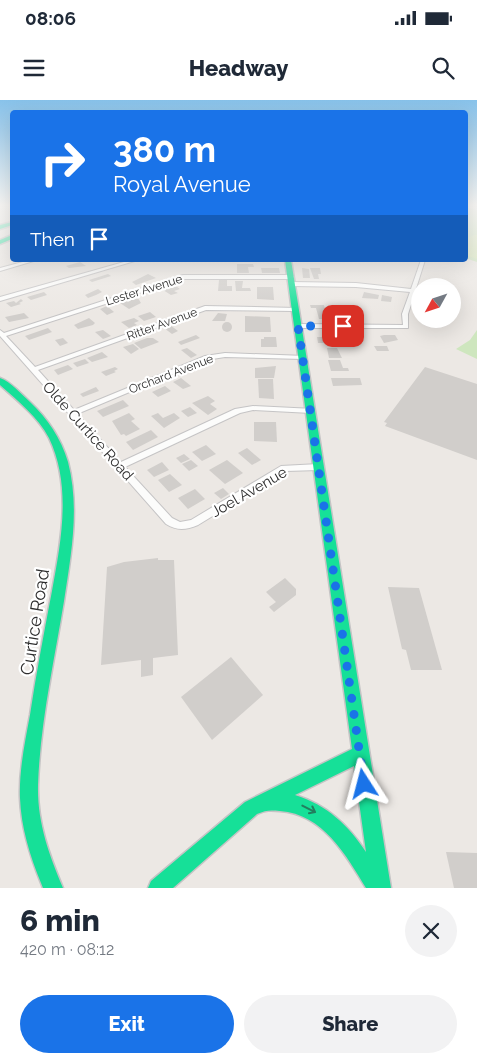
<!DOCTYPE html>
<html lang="en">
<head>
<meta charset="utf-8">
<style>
  :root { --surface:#fff; --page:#f2f2f3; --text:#1f2937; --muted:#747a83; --accent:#1a73e8 }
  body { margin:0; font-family:Raleway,sans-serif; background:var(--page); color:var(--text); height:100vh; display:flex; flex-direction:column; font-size:19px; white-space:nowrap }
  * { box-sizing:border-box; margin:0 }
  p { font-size:16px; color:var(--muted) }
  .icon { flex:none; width:28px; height:28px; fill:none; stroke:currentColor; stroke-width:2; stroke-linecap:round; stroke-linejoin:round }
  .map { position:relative; height:788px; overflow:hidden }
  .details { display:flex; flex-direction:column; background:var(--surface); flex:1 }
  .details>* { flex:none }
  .hud { position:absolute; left:10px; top:10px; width:458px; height:152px; border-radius:5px; box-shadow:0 5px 20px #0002; background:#1a73e8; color:#fff; overflow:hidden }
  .needle { width:32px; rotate:230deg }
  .fabs { position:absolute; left:411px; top:178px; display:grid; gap:10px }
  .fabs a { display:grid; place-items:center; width:50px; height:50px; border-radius:50%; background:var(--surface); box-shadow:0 5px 20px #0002; font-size:25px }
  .pin { position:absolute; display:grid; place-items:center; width:42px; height:42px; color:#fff; margin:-21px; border-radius:10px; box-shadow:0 2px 8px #0006 }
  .me { position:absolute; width:55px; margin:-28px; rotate:351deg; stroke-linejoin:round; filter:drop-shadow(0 0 4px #0008) }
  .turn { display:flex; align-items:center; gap:18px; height:105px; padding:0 20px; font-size:22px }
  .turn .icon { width:65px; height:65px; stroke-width:2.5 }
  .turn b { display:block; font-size:35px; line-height:42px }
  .then { display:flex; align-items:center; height:48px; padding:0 20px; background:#0003; gap:10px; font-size:19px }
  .round { display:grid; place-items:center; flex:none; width:52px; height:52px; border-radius:26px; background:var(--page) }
  .head { display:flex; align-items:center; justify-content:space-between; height:85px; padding:0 20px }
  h1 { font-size:30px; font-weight:800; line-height:38px }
  .primary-button { display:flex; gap:10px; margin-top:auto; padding:10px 20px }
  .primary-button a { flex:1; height:58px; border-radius:30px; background:var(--accent); color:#fff; font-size:20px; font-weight:800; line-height:58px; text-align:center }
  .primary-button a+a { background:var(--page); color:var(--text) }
  .status { display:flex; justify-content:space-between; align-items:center; height:35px; padding:0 25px; background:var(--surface); direction:ltr }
  .status svg { height:14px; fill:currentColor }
  header { display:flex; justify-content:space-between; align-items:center; height:65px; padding:0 20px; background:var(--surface); font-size:22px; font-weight:800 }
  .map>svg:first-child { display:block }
  .green { fill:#cee6be }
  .pitch { fill:#d9eabb }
  .building { fill:#d1cecb }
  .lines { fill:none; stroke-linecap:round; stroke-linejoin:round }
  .street-casing { stroke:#c5c4c5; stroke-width:2 }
  .fast-casing { stroke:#c5c4c5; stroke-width:3 }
  .street { fill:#fcfcfb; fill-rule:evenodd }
  .fast { fill:#16e098; fill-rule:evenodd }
  .oneway { stroke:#237e5e }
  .route { stroke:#1a73e8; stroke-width:9; stroke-dasharray:0 16.2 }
  .labels { text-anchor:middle; stroke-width:4.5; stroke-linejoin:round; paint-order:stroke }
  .far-street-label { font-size:12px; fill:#2e2e2e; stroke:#fff }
  .street-label { font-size:15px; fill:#2e2e2e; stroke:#fff }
  .near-street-label { font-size:18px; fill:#2e2e2e; stroke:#fff }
</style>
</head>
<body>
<div class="status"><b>08:06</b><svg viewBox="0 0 49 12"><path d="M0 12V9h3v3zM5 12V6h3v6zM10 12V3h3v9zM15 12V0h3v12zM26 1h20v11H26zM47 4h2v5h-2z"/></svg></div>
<header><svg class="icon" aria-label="menu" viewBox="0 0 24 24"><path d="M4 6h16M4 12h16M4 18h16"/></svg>Headway<svg class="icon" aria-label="search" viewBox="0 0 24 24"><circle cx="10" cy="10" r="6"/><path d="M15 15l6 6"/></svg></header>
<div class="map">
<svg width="477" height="788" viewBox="0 0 477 788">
  <rect width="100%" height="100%" fill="#ece8e4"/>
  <g class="green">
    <path d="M465,107L477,110V162L465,158Z"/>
    <path d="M477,230V259L456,249L470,240Z"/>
  </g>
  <path class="pitch" d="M474,135H477V159L465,155V139Z"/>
  <g class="building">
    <path d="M80,162L86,166L69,168L66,166Z"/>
    <path d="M237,164H253L254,167H248L249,173H237Z"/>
    <path d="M261,168H279L280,173H262Z"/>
    <path d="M302,168L309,169L310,178H303Z"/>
    <path d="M310,168H320L321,174H318L319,179H314Z"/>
    <path d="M108,174L111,176L92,182L89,180Z"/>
    <path d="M148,174L156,178L136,185L132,182Z"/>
    <path d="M219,180H227V186H232V191H218Z"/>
    <path d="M235,181H243L242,188H250L251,191H236Z"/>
    <path d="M176,186L180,189L174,191L178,193L171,195L163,190Z"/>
    <path d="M257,187H273L274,200L257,199Z"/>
    <path d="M98,189L102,192L96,195L88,198L85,195Z"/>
    <path d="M44,192L47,195L31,200L27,197Z"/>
    <path d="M364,192L379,195L378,199L362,198Z"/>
    <path d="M382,195L392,197L391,202L381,201Z"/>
    <path d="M138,198L141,203L129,209L120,203Z"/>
    <path d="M21,199L23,201L19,203L21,204L11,207L6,203L14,201L16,203Z"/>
    <path d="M310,205H324L325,209H329L330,219H319L316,208H311Z"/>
    <path d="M107,206L114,212L107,215L100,209Z"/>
    <path d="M350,211H354L357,221L349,220L347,213H350Z"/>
    <path d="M150,212L156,217L144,221L138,216Z"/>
    <path d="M24,213L29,218L9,222L5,217Z"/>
    <path d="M218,213L227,214L225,221H212Z"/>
    <path d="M245,216L270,217L271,232H245Z"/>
    <path d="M89,218L95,223L93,225L78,229L74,225Z"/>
    <path d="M134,218L139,221L134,223L137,225L129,228L121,222Z"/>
    <circle cx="227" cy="227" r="5"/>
    <path d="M170,225L178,231L172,234L164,228Z"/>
    <path d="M48,228L52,232L29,240L25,236Z"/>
    <path d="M103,230L111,236L103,239L95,232Z"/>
    <path d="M196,235L200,238L181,245L178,242Z"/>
    <path d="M384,235H395L398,240L384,243L380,236Z"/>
    <path d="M264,237H276L277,247H261V239H264Z"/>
    <path d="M317,237H332V241H337V243H318Z"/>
    <path d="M63,238L68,243L60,246L55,240Z"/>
    <path d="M147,238H153L159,242L141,249L134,243Z"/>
    <path d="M133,244L139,249L131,254L123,247Z"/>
    <path d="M374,246H387L389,251H377Z"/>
    <path d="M187,248L197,255L191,258L181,250Z"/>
    <path d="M327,248H337L342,258H329Z"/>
    <path d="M102,252L108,257L92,262L87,258Z"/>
    <path d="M85,259L89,263L77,267L73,263Z"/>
    <path d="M328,260H340L343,268H348L349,271H331Z"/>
    <path d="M68,265L73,269L58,275L54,270Z"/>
    <path d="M276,266L274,278H255V268Z"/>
    <path d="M115,267L118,269L114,271L116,272L106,276L101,272Z"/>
    <path d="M425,267L477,284V360L385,326L387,323L384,322Z"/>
    <path d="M181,278L191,286L183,289L173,282Z"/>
    <path d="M331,278H360L362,285L333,286Z"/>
    <path d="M258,279H273L274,299L259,298Z"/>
    <path d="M165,286L171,291L158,297L152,292Z"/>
    <path d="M96,287L99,291L83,297L80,294Z"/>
    <path d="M208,296L215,301L210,304L217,309L208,315L192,303Z"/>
    <path d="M123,300L129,306L103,317L97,311Z"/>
    <path d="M190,307L197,313L188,317L181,311Z"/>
    <path d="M129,313L135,319L131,321L140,329L126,336L124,334L121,335L112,321Z"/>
    <path d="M158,313L163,318L174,313L180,318L164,328L151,316Z"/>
    <path d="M254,322H276L277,342L254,341Z"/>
    <path d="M151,330L158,337L133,350L126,342Z"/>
    <path d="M206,345L216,354L202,361L192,352Z"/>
    <path d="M247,348L261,360L252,365L238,353Z"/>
    <path d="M184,354L190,359L181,363L176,358Z"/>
    <path d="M191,360L198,366L189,371L182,364Z"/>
    <path d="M227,360L243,373L225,384L209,370Z"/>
    <path d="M162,362L169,370L154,377L147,370Z"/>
    <path d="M170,374L182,385L169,392L158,380Z"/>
    <path d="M223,388L229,394L221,399L214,393Z"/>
    <path d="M195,389L205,399L188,409L178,398Z"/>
    <path d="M158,458V460H174L178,555L153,558V575L141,577V560L101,565L107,467L124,462Z"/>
    <path d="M285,478L296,489V495L274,512L269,507L276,502L266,492Z"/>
    <path d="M388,487L419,488L442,570H411L406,550L402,549Z"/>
    <path d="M231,557L263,595L212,640L181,597Z"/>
    <path d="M446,752L477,753V788H454Z"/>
  </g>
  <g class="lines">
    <g class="street-casing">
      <g id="street">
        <path d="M30,160H37L0,171V168Z"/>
        <path d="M131,160H138L0,201V197Z"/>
        <path d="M421,160H425L408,214V228H298L295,226L298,224L403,225L402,214L410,192L356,187L292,186L289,184L292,182L356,183L411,189Z"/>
        <path d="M183,175H291L294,177L291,179H183L6,236L35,267L205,206L297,208L298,209L295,211L206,210L38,270L74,310L205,256L225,253L305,256V258L303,259L225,257L206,260L77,314L121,362L235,309L253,306L314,309V313H311L253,310L240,313L125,367L172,418L180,422L191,420L281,366L319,364L323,367L319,370L286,371L198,425C186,430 177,431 166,424L0,236V230L4,233Z"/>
      </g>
    </g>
    <g class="fast-casing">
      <g id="fast">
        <path d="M12,122V125L0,129V125Z"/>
        <path d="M12,135V139L0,144V140Z"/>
        <path d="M285,160H291L391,788H366C346,755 323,714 280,711C270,710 266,710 257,714L173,788H148L151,781L245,702L352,649ZM354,666L366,752C348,725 327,705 295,695Z"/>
        <path d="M0,278C11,282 21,294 30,302C47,318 61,338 68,362C80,408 71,455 64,501C54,562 40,624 38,685C37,722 49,755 63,788H43L41,783C30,756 21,727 20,698C19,670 25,642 30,615C36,574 44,533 52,491C61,442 72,386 49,338C38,317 18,301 0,285Z"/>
      </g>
    </g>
    <use href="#street" class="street"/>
    <use href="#fast" class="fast"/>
  </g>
  <defs><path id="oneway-shaft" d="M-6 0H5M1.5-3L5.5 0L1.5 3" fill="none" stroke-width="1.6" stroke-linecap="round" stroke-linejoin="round" transform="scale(1.25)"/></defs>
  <use class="oneway" href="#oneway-shaft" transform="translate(309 709) rotate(27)"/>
  <linearGradient id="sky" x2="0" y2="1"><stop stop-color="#88c2ea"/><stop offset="0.49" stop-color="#f6f5f3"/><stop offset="1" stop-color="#f6f5f3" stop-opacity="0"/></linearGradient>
  <rect width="477" height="214" fill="url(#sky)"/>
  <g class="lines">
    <path class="route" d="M343,226H298L364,684"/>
  </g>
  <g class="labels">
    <g class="far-street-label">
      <text transform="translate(144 190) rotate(-17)" y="4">Lester Avenue</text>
      <text transform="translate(162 224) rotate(-20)" y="4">Ritter Avenue</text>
      <text transform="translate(171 274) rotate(-21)" y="4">Orchard Avenue</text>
    </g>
    <g class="street-label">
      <text transform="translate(88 331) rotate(48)" y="5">Olde Curtice Road</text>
      <text transform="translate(249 392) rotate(-30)" y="5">Joel Avenue</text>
    </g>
    <g class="near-street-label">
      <text transform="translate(35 522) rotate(-81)" y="6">Curtice Road</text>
    </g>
  </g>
</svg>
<div class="fabs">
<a><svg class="needle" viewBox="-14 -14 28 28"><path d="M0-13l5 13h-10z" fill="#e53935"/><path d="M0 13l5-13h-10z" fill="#747a83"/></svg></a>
</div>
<div class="pin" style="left:343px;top:226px;background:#d93025"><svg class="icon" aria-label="arrive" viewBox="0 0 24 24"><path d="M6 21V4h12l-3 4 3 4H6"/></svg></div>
<svg class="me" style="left:364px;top:684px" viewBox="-20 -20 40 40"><path d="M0-17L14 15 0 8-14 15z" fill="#1a73e8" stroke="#fff" stroke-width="4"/></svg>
<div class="hud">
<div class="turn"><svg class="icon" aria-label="right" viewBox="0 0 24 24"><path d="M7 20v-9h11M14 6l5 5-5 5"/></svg><div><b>380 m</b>Royal Avenue</div></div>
<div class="then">Then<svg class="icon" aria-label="arrive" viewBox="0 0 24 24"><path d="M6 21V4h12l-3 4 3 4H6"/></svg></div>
</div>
</div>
<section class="details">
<div class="head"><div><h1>6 min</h1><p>420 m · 08:12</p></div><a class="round"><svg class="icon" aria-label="close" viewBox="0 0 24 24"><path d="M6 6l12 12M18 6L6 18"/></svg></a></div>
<div class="primary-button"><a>Exit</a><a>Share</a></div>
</section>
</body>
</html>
